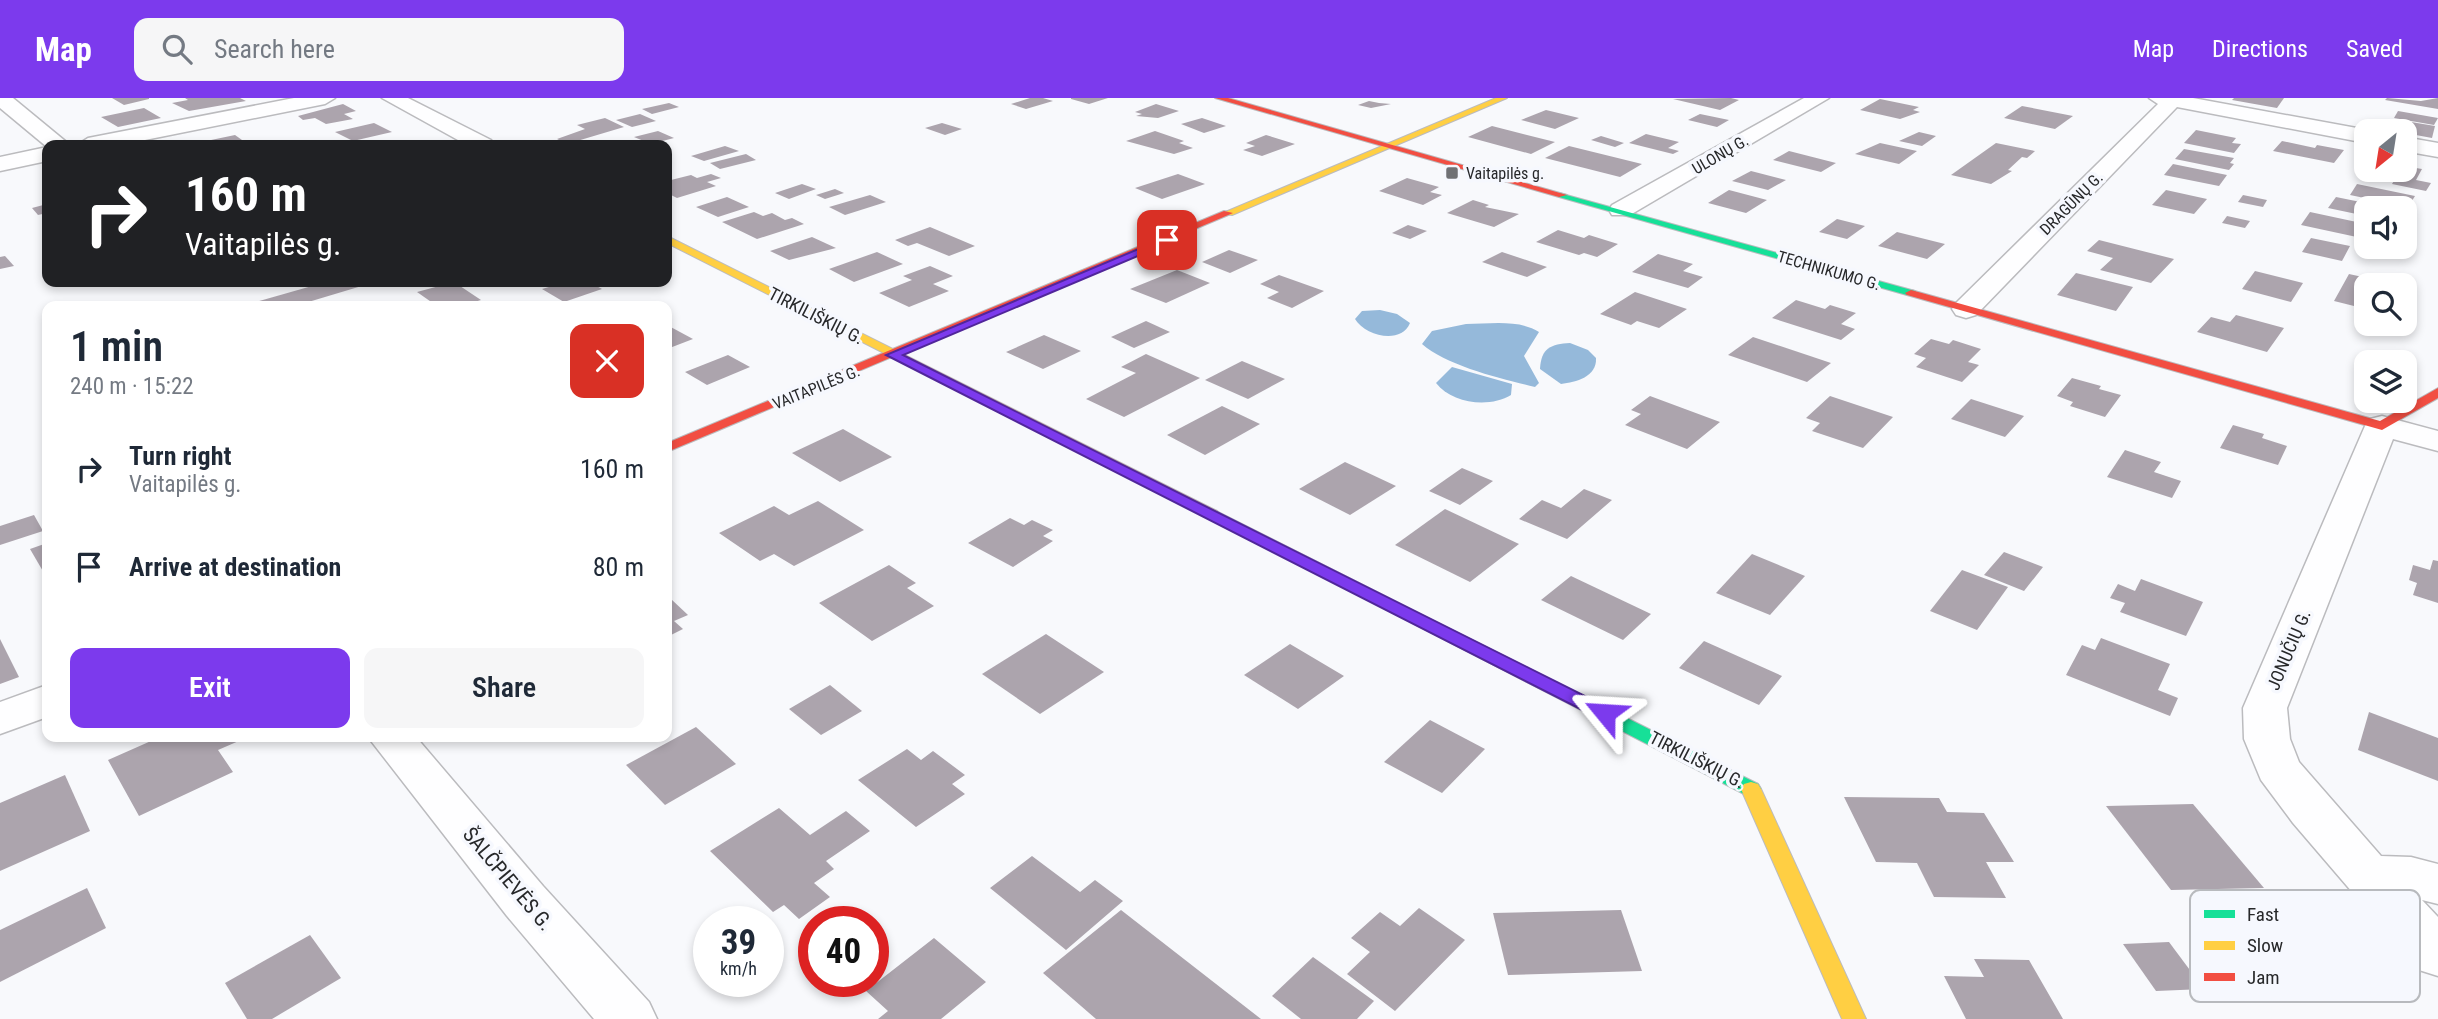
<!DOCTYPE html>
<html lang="en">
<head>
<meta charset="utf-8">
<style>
  :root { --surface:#fff; --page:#f6f6f7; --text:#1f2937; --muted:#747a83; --accent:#7c3aed }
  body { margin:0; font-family:"Roboto Condensed",sans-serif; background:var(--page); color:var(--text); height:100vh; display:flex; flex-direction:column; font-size:26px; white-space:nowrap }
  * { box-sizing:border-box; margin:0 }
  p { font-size:23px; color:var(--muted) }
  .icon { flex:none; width:38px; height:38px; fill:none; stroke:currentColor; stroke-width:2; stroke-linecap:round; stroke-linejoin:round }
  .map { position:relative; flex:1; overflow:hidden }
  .drawer { position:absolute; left:42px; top:203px; width:630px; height:441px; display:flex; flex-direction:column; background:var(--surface); border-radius:14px; box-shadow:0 4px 10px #0003 }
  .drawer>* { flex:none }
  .top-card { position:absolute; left:42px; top:42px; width:630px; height:147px; border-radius:14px; box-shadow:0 4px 10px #0003; background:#202124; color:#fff; overflow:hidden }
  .needle { width:46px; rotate:210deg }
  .tools { position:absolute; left:2354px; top:21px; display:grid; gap:14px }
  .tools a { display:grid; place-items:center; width:63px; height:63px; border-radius:14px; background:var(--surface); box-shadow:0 4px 10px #0003; font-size:35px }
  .speed { position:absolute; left:693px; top:808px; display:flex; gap:14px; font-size:35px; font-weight:700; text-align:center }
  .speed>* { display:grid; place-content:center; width:91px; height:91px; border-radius:50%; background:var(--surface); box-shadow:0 4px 10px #0003; line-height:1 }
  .speed small { font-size:18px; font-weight:400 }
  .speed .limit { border:10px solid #d22; background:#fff; color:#111 }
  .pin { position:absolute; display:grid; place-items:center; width:60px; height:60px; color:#fff; margin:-30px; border-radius:14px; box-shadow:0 4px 10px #0006 }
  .me { position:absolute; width:77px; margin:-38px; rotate:297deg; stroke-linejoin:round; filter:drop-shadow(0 0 5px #0008) }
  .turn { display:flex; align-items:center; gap:24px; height:147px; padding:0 28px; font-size:32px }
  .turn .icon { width:91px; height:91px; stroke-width:2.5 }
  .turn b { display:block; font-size:49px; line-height:60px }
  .round { display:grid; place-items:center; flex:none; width:74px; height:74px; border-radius:14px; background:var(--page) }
  .head { display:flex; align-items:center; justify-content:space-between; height:119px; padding:0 28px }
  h1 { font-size:42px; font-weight:600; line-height:52px }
  .button { display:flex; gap:14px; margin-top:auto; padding:14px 28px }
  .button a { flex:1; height:80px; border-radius:14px; background:var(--accent); color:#fff; font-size:28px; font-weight:600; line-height:80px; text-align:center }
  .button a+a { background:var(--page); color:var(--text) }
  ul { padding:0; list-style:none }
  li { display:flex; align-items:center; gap:21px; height:98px; padding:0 28px }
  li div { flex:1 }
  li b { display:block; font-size:26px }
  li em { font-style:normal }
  header { display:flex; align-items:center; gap:42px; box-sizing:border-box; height:98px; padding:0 35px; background:var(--accent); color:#fff }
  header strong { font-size:33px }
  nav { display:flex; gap:38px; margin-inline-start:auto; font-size:24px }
  .search { width:490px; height:63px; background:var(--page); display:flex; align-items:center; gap:18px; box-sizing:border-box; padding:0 24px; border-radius:14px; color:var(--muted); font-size:26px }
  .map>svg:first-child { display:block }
  .water { fill:#95b9da }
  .building { fill:#aca4ad }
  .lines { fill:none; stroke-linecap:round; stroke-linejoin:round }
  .street-casing { stroke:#bbbbbe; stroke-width:3 }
  .fast-casing { stroke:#bbbbbe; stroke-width:2 }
  .slow-casing { stroke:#bbbbbe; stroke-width:2 }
  .jam-casing { stroke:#bbbbbe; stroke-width:2 }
  .street { fill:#fefeff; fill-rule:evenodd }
  .fast { fill:#16e098; fill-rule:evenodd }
  .slow { fill:#ffcf43; fill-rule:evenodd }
  .jam { fill:#f24e42; fill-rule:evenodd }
  .route { fill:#7c3aed; stroke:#51269a; stroke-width:2 }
  .poi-dot { fill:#707174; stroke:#f6f8fe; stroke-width:2.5 }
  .labels { text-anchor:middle; stroke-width:7; stroke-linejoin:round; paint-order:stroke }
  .far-street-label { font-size:16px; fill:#27282a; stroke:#f6f8fe }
  .far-poi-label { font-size:16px; fill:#27282a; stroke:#f6f8fe; text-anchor:start }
  .street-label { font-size:18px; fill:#27282a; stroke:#f6f8fe }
  .near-street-label { font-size:21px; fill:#27282a; stroke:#f6f8fe }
  .key { fill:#f6f8fe; stroke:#b8babe; stroke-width:2 }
  .key-label { font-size:19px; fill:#27282a }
</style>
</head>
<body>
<header>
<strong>Map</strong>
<div class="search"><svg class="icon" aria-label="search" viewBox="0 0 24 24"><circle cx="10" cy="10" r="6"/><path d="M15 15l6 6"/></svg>Search here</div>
<nav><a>Map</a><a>Directions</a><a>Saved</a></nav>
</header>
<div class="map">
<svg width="2438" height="921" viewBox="0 0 2438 921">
  <rect width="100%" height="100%" fill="#f8f9fc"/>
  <g class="water">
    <path d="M1380,212L1397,216L1410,225C1401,247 1365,238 1355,221L1362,213Z"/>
    <path d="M1466,226C1489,226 1519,221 1539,234L1524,258L1539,285L1535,289C1502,281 1447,268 1422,246L1432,233Z"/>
    <path d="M1570,245L1588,252L1596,260C1597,279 1576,284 1561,286L1540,271C1541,250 1551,246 1570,245Z"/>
    <path d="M1452,269L1512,286L1511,297C1490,310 1452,306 1436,285Z"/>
  </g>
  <g class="building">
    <path d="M112,0H149V1L124,7Z"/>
    <path d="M185,0H240L246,3L189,13L172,5L188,2Z"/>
    <path d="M1030,0H1043L1053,3L1026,11L1011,6Z"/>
    <path d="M1108,0L1089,6L1071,1V0Z"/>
    <path d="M1731,0L1739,2L1720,12L1673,1Z"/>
    <path d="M2234,0H2284L2277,10L2232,2Z"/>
    <path d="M2387,0L2421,3L2438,0V11L2385,2Z"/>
    <path d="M1880,1L1919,9L1913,12L1920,14L1900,21L1860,12Z"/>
    <path d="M1369,3L1379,5L1391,6L1371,10L1358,7Z"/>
    <path d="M669,5L679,9L652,16L642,11Z"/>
    <path d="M343,6L356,13L344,16L353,21L326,26L315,20L303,22L298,18Z"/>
    <path d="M1156,6L1179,13L1158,20L1136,18L1142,16L1135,14Z"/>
    <path d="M2022,8L2073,18L2055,31L2004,20Z"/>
    <path d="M144,10L161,20L118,29L101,19Z"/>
    <path d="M1546,12L1579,20L1555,31L1521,22Z"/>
    <path d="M2398,13L2438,20L2434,27L2394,20Z"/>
    <path d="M640,16L656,23L632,29L616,22Z"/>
    <path d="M1700,16L1729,22L1717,29L1688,22Z"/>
    <path d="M605,20L624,29L567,46L557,41L585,31L577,27Z"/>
    <path d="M1202,20L1226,28L1204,35L1181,26Z"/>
    <path d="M2393,21L2435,28L2432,40L2389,32Z"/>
    <path d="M374,25L392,34L353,43L335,34Z"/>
    <path d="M942,25L962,31L945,37L925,30Z"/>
    <path d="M1492,28L1555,44L1531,56L1468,39Z"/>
    <path d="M2196,32L2236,40L2232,45L2241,46L2234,55L2184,45Z"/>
    <path d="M658,33L674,40L651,46L634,39Z"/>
    <path d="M1155,33L1184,43L1179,45L1193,50L1174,56L1126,43Z"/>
    <path d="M1919,34L1936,38L1922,48L1899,43Z"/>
    <path d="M1646,36L1679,44L1668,50L1679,53L1673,56L1629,45Z"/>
    <path d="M235,37L249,47H192V46Z"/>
    <path d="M1266,37L1295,46L1262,58L1243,52L1255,48L1246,45Z"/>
    <path d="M1601,38L1624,45L1615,49L1591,42Z"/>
    <path d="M2282,43L2315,50L2317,47L2344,52L2334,65L2273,53Z"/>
    <path d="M1880,45L1917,53L1899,66L1855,56Z"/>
    <path d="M1996,45L2035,53L2027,60L2022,59L2008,72L2012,73L1991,86L1951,77Z"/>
    <path d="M725,48L739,53L704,63L691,58Z"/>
    <path d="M1569,48L1642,66L1620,79L1545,60Z"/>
    <path d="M2184,51L2234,60L2230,65L2234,66L2229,72L2175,61Z"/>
    <path d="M1789,53L1836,65L1821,74L1773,62Z"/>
    <path d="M746,56L756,62L720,71L710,65Z"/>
    <path d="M2173,66L2227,77L2219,88L2164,77Z"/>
    <path d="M2404,68L2422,71L2416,82L2431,85L2426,93L2392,86L2395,81L2365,75L2366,72H2404Z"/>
    <path d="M1751,73L1786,82L1768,92L1732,83Z"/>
    <path d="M711,76L721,80L707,84L716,88L677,100L667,95V83L691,77L697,80Z"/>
    <path d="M1178,76L1205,86L1162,101L1135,90Z"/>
    <path d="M1407,80L1439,89L1430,94L1442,97L1423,107L1379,93Z"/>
    <path d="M802,86L816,91L789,101L775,95Z"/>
    <path d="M2357,86L2415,98L2408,109L2350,97Z"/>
    <path d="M835,91L844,95L825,101L816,97Z"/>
    <path d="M1729,92L1767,102L1746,115L1708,105Z"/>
    <path d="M2166,92L2207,101L2194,116L2152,107Z"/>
    <path d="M870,97L886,104L845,117L829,109Z"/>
    <path d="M2243,97L2267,102L2263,109L2238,104Z"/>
    <path d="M727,99L749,109L718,119L696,109Z"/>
    <path d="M2336,99L2385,109V110H2366V118L2328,110Z"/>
    <path d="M1473,102L1489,107L1485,109L1519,116L1494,129L1447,115Z"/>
    <path d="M47,106V115L38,117L32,110Z"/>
    <path d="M754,114L763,118L772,115L785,122L792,120L804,126L757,141L722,124Z"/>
    <path d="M2310,114L2366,126V141L2301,127Z"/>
    <path d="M2227,118L2250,123L2245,130L2222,125Z"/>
    <path d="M1837,121L1865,128L1847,141L1819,134Z"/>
    <path d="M1408,127L1427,133L1410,141L1392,135Z"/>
    <path d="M930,129L975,148L949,158L917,145L908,148L895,142Z"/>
    <path d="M1558,132L1584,140L1589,137L1618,146L1597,159L1584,155L1579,157L1536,144Z"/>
    <path d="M1897,134L1945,146L1927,161L1878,148Z"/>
    <path d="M812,139L836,150L789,162L770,153Z"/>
    <path d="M2311,140L2350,148L2342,163L2302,154Z"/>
    <path d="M2099,142L2174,161L2151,185L2100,172L2113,160L2087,153Z"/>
    <path d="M1229,152L1258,162L1230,175L1202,164Z"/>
    <path d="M877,154L903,166L854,184L829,171Z"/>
    <path d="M1502,154L1547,169L1527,179L1482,164Z"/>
    <path d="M1658,156L1693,166L1683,173L1703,179L1688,190L1632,174Z"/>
    <path d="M5,158L14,168L0,171V159Z"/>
    <path d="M930,168L953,178L933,186L949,193L909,209L879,195L912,182L903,178Z"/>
    <path d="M1177,172L1210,185L1166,205L1130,191Z"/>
    <path d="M2255,173L2303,185L2291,204L2242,191Z"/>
    <path d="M2076,175L2133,189L2116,213L2057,197Z"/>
    <path d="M2349,176L2394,186V187H2366V211L2334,203Z"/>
    <path d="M1279,177L1324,193L1292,210L1267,200L1279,194L1260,186Z"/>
    <path d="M326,184H375L295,208H255L252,205Z"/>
    <path d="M454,184L481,202L462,208H437L417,194Z"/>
    <path d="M566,184H589L602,191L564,204L542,191Z"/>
    <path d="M1635,194L1687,211L1659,230L1637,223L1631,227L1600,216Z"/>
    <path d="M1796,202L1825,211L1830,207L1856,215L1841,226L1855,231L1841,242L1772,220Z"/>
    <path d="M2236,217L2284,230L2267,254L2197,234L2211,219L2230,224Z"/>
    <path d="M1146,223L1170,234L1134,250L1111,239Z"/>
    <path d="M667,227L693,241L667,251Z"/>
    <path d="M1044,237L1081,253L1043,271L1006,254Z"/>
    <path d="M1753,239L1831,265L1807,284L1728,257Z"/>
    <path d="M1931,241L1949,246L1953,242L1981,251L1968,264L1979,267L1962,284L1916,269L1926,260L1914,256Z"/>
    <path d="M1146,256L1200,280L1124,319L1086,301L1136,275L1121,269Z"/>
    <path d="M728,257L750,269L707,287L685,274Z"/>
    <path d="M1242,263L1285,281L1248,301L1205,282Z"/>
    <path d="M2072,280L2101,288L2099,291L2121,297L2105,319L2070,308L2073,304L2057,298Z"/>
    <path d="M1650,298L1720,324L1687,351L1625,327L1641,316L1631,312Z"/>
    <path d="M1830,298L1893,319L1863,350L1812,333L1820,325L1806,320Z"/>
    <path d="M1971,301L2024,318L2005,339L1951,321Z"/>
    <path d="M1222,308L1260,326L1205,357L1167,337Z"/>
    <path d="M2233,327L2264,336L2262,340L2287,348L2278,367L2220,350Z"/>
    <path d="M843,331L892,359L840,384L792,355Z"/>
    <path d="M2125,352L2161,364L2154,374L2181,383L2172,400L2107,379Z"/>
    <path d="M1345,364L1396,388L1350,417L1299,391Z"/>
    <path d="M1462,370L1493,383L1460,407L1429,393Z"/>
    <path d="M1584,391L1612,402L1567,441L1519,421L1542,402L1561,410Z"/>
    <path d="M818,403L864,432L794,468L774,456L760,463L719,435L774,408L789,417Z"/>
    <path d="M1445,411L1519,446L1470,484L1395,447Z"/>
    <path d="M34,417L43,433L0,447V428Z"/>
    <path d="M1010,420L1024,427L1032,422L1053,432L1043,438L1053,443L1013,469L968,445Z"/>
    <path d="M47,445V474L44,475L30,451Z"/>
    <path d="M2004,454L2043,469L2024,493L1984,477Z"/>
    <path d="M1752,456L1805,478L1770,517L1716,495Z"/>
    <path d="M2433,462L2438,463V505L2413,497L2417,485L2409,482L2413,467L2430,472Z"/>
    <path d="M889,467L916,485L907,490L934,508L872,543L819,505Z"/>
    <path d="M1962,472L2008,489L1977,532L1930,513Z"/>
    <path d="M1571,478L1651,516L1623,542L1541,502Z"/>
    <path d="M2141,481L2203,504L2186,538L2120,514L2125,505L2110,500L2118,486L2135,493Z"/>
    <path d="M671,501L688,517L674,523L683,531L667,539V503Z"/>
    <path d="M1046,536L1104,574L1040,616L982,576Z"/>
    <path d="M2101,540L2170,566L2158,592L2178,600L2170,618L2066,577L2082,547L2095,552Z"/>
    <path d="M0,541L19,579L0,586Z"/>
    <path d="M1704,543L1782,578L1759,607L1679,570Z"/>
    <path d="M1290,546L1344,578L1298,611L1244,577Z"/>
    <path d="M830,587L862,613L821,637L789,611Z"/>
    <path d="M2369,614L2438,640V683L2358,652Z"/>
    <path d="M1430,622L1485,651L1442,695L1384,664Z"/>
    <path d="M696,629L736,666L665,707L626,667Z"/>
    <path d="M160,639H248L218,652L233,674L139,718L108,662Z"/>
    <path d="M907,651L921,662L933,653L965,677L952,686L965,696L916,729L858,682Z"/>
    <path d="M65,677L90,733L0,773V705Z"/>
    <path d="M1844,699L1939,700L1947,714L1984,715L2014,764H1986L2006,800L1934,799L1917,765L1876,764Z"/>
    <path d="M2193,706L2264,790L2171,792L2106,708Z"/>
    <path d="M779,710L810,737L846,713L870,733L826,763L834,771L814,785L830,799L799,821L784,807L773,814L710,753Z"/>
    <path d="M1032,758L1080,794L1095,782L1123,803L1066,852L990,790Z"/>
    <path d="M87,790L106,830L0,884V832Z"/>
    <path d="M1419,810L1465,842L1395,913L1347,876L1370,854L1351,840L1380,814L1400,828Z"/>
    <path d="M1121,812L1261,921H1096L1043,875Z"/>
    <path d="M1621,812L1642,873L1508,877L1493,815Z"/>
    <path d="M310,837L341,880L272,921H247L225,885Z"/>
    <path d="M934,840L986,884L941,921H878L888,913L866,893Z"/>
    <path d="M2169,844L2204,891L2156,893L2123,846Z"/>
    <path d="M1313,859L1374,903L1357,921H1301L1272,898Z"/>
    <path d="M1974,861L2029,862L2063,921H1966L1944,878L1984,879Z"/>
  </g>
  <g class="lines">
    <g class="street-casing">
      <g id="street">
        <path d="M0,0H13L70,47L47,49L0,10Z"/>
        <path d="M294,0H335L325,6L120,47H77L88,40Z"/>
        <path d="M382,0H408L491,42L494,47H467Z"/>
        <path d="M1804,0H1829L1630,117H1612L1609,112L1612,107Z"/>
        <path d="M2149,0H2193L2373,33H2366V45L2177,9L1976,217L1966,220L1956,217L1952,211L1956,205L2158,6Z"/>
        <path d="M2404,39L2438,45V59L2404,53Z"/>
        <path d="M47,49V63L0,73V59Z"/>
        <path d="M2382,318L2438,333V353L2393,341L2287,610L2290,641L2299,664L2381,758L2411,759L2438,766V806L2422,802L2438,819V878L2419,872L2293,725L2261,682L2244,641L2243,610L2365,328L2370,321Z"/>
        <path d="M47,587V619L0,636V604Z"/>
        <path d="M368,639H416L543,788L649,904L657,921H594L507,818Z"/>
      </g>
    </g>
    <g class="fast-casing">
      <g id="fast">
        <path d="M1559,95L1915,193L1917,195L1907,197L1559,99Z"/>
        <path d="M1212,411L1758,686L1761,691L1758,696L1751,698L1744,696L1207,419L1204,416L1207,413Z"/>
      </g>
    </g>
    <g class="slow-casing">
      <g id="slow">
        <path d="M1496,0H1507L1232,117L1223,115Z"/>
        <path d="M667,138L1217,413L1220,416L1212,421L1207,419L667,145Z"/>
        <path d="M1751,684L1758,686L1761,691L1866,921H1842L1741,691L1744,686Z"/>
      </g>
    </g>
    <g class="jam-casing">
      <g id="jam">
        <path d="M1215,0H1228L1567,97L1559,99Z"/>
        <path d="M1224,113L1233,115L667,354V345Z"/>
        <path d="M1911,192L2380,323L2438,290V300L2382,332L1907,197L1905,195Z"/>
      </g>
    </g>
    <use href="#street" class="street"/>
    <use href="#fast" class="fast"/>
    <use href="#slow" class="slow"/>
    <use href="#jam" class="jam"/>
  </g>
  <path class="route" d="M1167,139L1172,142L1171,144L903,257L1611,611L1614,615L1611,620H1598L886,257Z"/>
  <rect class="poi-dot" x="1445" y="68" width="14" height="14" rx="3.5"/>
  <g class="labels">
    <g class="far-street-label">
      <text transform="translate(1720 56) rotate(-30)" y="6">ULONŲ G.</text>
      <text transform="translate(2071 105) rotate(-45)" y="6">DRAGŪNŲ G.</text>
      <text transform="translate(1829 172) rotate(16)" y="6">TECHNIKUMO G.</text>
      <text transform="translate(816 289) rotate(-22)" y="6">VAITAPILĖS G.</text>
    </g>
    <g class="far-poi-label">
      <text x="1466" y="81">Vaitapilės g.</text>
    </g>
    <g class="street-label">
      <text transform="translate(816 218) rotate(27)" y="6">TIRKILIŠKIŲ G.</text>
      <text transform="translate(2289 552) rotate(-67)" y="6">JONUČIŲ G.</text>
      <text transform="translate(1697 662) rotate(27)" y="6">TIRKILIŠKIŲ G.</text>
    </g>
    <g class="near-street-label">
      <text transform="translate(508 781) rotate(50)" y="7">ŠALČPIEVĖS G.</text>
    </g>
  </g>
  <rect x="2190" y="792" width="230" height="112" rx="10" class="key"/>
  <rect x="2204" y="812" width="31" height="8" fill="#16e098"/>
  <rect x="2204" y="843" width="31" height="9" fill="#ffcf43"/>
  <rect x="2204" y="875" width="31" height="8" fill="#f24e42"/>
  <g class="key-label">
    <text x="2247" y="823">Fast</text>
    <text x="2247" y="854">Slow</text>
    <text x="2247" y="886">Jam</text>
  </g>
</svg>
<div class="tools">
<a><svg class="needle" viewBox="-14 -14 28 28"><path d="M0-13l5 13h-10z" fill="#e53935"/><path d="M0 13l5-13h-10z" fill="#747a83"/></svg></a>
<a><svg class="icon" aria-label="sound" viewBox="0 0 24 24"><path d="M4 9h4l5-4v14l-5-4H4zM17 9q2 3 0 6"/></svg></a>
<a><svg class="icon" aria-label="search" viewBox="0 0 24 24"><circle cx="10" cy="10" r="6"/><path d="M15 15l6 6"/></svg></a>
<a><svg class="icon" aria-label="layers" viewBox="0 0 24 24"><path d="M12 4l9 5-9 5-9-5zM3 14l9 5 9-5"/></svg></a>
</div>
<div class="speed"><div>39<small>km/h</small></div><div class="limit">40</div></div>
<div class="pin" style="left:1167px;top:142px;background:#d93025"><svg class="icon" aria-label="arrive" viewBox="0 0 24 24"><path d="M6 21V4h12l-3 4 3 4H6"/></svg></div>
<svg class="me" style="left:1605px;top:615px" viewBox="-20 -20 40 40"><path d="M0-17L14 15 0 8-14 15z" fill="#7c3aed" stroke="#fff" stroke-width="4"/></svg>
<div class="top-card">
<div class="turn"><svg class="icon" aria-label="right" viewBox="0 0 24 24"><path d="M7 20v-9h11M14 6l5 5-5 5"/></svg><div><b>160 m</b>Vaitapilės g.</div></div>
</div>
<section class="drawer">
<div class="head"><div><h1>1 min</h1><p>240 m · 15:22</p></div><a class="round" style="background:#d93025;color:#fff"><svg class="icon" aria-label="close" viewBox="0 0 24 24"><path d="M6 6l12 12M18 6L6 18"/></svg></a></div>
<ul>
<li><svg class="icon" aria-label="right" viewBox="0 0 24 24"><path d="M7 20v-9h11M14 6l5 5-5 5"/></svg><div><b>Turn right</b><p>Vaitapilės g.</p></div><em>160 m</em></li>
<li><svg class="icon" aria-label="arrive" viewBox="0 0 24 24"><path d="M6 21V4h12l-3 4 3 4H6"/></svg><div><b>Arrive at destination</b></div><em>80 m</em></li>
</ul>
<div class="button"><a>Exit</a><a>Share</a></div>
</section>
</div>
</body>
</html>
